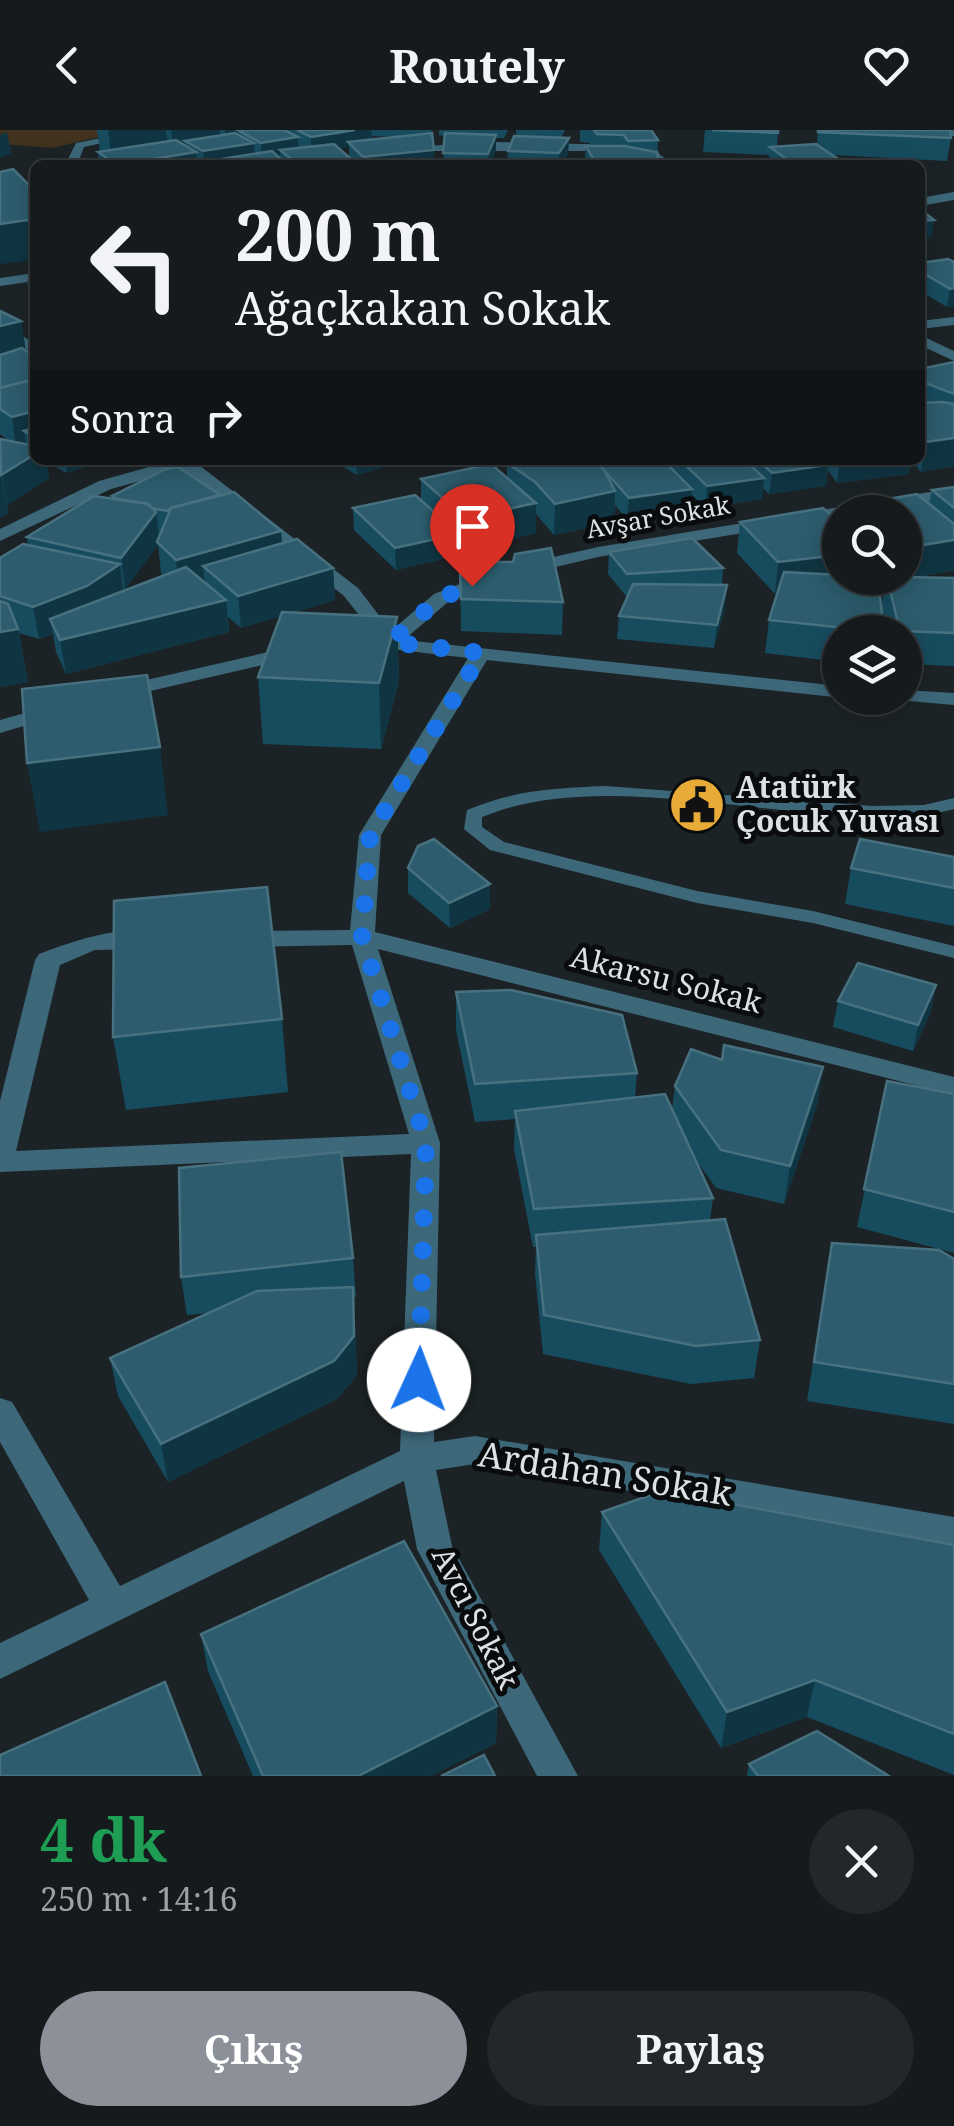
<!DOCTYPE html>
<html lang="tr">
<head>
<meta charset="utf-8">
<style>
  :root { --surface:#151a1c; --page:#222729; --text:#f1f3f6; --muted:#9da1a3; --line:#34383b; --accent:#8c9099 }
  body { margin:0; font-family:"Noto Serif",serif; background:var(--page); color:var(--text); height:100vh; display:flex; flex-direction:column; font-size:38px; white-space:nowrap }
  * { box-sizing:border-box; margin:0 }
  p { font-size:32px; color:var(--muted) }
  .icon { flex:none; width:55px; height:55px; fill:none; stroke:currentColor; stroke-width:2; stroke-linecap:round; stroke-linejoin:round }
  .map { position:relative; height:1646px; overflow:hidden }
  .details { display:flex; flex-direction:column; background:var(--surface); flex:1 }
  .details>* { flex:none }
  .hud { position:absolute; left:30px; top:30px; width:895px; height:305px; border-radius:15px; box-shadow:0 5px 25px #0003,0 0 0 2px var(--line); background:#151a1c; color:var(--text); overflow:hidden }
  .controls { position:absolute; left:822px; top:365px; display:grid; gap:20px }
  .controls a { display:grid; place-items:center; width:100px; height:100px; border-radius:50%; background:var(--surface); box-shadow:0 5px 25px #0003,0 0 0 2px var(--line); font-size:50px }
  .pin { position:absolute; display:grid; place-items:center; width:85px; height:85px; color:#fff; margin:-102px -42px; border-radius:50% 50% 50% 0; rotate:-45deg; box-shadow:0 0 10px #0007 }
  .pin .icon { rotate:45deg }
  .me { position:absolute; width:110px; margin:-55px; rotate:2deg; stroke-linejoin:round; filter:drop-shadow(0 0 8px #0008) }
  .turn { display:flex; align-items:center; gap:35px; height:210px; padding:0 40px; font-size:45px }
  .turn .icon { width:130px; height:130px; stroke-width:2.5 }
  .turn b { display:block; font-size:70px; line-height:85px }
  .then { display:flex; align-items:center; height:95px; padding:0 40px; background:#0003; gap:20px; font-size:38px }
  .round { display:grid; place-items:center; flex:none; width:105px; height:105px; border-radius:52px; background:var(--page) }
  .head { display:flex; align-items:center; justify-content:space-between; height:170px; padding:0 40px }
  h1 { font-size:60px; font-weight:700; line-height:75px; color:#1e9e55 }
  .cta { display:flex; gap:20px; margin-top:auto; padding:20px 40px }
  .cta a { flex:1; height:115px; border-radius:60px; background:var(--accent); color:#fff; font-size:40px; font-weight:700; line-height:115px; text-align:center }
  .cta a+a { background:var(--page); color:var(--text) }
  header { display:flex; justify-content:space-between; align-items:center; height:130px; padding:0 40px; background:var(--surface); font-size:45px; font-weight:700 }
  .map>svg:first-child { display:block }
  .green { fill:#40321c }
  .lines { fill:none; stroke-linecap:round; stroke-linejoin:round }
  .lane { fill:#3d687a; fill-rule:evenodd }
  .street { fill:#3d687a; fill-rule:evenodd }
  .wall { fill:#174c5f; fill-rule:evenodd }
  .shaded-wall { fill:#103542 }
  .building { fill:#2c5c6d; stroke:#487180; stroke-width:2.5 }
  .route { stroke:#1a73e8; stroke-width:18; stroke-dasharray:0 32.4 }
  .labels { text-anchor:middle; stroke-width:10; stroke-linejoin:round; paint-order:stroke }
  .far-street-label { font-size:25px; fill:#dde1e4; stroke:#090b0d }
  .poi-label { font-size:30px; font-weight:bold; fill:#dde1e4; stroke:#090b0d; text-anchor:start }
  .street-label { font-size:30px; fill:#dde1e4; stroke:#090b0d }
  .near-street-label { font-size:35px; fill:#dde1e4; stroke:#090b0d }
</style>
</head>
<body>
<header><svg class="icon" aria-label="back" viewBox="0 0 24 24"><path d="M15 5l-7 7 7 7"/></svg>Routely<svg class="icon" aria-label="heart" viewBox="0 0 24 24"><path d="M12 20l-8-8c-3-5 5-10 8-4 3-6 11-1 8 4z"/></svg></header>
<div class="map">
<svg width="954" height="1646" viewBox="0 0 954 1646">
  <rect width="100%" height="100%" fill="#1c2326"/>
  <path class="green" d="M0,0H127L53,18L0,14Z"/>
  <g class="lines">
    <path class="lane" d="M606,656L872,676L924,675L954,668V679C919,689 883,687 847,685C735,681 587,643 482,687V697L504,712L697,761L813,781L954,816V828L813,793L697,773L490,720L464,699L467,680C515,660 554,658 606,656Z"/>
    <g class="street">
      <path d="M141,0H163L84,17L77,35H65L76,13Z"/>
      <path d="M638,0H648L660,25L676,35C650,35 647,21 638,0Z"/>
      <path d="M897,0H954V6L902,3Z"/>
      <path d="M495,12L620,15L626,18L620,21H400L394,18Z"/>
      <path d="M954,62V70L920,76V68Z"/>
      <path d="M35,143V151L0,156V148Z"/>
      <path d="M954,187V195L920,199V191Z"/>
      <path d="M0,191L35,214V225L0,202Z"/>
      <path d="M920,205L954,221V231L920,215Z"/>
      <path d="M174,330H203L199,335L358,458L391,501L434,464L496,440L598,417L954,358V368L868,382H840V387L598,427L509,448L448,472L404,510L840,556L843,568L487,530L381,705L375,802L954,947V965L378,819L440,1013L434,1312L475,1306L954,1387V1417L475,1334L436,1340L452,1416L578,1646H537L417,1419L404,1351L0,1549V1513L89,1470L0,1312V1268L12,1272L120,1456L400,1321L411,1024L0,1042V971L35,830L39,824C65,814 139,786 160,811L148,819L95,820L60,835L16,1021L409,1004L352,815L243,817L231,809L243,801L350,800L359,705L468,528L373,517L370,513L377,508L344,466L183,339L111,359L0,411V399L99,351Z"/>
      <path d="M295,516L302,518V526L120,568L110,562L120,556Z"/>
      <path d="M905,560L954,563V575L898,570L896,568H905Z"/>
      <path d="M57,574L64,576V584L0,603V590Z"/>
    </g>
  </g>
  <g class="wall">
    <path d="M97,0H286L288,2L287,0H432L430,4L434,35H356L352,31V35H201L197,33V35H99L98,22H100ZM372,6L399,7L372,10ZM349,17V27L338,18Z"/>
    <path d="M439,0H508L504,8H496V20L490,35H443L445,6L439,5Z"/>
    <path d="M516,0H565L561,8H569L568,24L562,35H507L508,21L516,6Z"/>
    <path d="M580,0H651L658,10L657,25L659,35H585L586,16H590V13L580,12Z"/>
    <path d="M705,0H778L777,16L817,14L818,0L951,8L947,31L832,25L847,35H768L769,25L703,22Z"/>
    <path d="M948,129L954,176L947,177L920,161V133Z"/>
    <path d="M35,147V179L31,178L27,151Z"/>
    <path d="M0,181L21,191L26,221L35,227V330H105L67,343L46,332L49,348L7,375L8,383L0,388V309L9,311L0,304Z"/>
    <path d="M954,232V336L921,342L912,330H920V239Z"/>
    <path d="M332,330H408L357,345Z"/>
    <path d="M666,330H911L909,344L837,353L828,340L826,356L769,364L763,358L762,369L706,378L691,364L690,380L627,389L615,375L614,392L554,405L536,384V403L465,420L459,414V425L396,440L354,400L353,378L421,370V349L507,348V333L666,332Z"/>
    <path d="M954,357V440L918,447L954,448V536L905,534V502H887L882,480L884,502H840V532L765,523L769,490L777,464H775L737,423L740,392L881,478L886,448H905V382H845L846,376L929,374L932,360Z"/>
    <path d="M220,365L281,401L282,413L333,438L335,470L295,482L397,487L399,551L381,619L263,614L258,547L280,486L241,498L228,487L229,502L66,544L56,522L53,504L39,509L19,503L28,552L0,557V428L28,415L27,407L112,368V366ZM158,415L161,443L164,446L124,461L123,459H125Z"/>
    <path d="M609,422L723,438L722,455L725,477L714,518L617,509L619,486L628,466H626L608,444Z"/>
    <path d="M460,443L563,472L562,505L461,501Z"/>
    <path d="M954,727V796L845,774L851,738Z"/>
    <path d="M408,738L490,754V779L450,798L408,763Z"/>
    <path d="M936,855L931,881L913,921L833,897L838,871Z"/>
    <path d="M456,862L637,943L635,968L672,980L675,956L722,930L823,937L817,975L784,1074L716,1058L693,1026L713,1068L710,1091L760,1210L754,1248L691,1254L543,1224L535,1144L536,1117H533L514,1019L515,989L475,992L456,900Z"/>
    <path d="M282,889L288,962L126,980L113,907Z"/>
    <path d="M887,951L954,964V1123L857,1097Z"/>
    <path d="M832,1113L954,1129V1294L807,1271Z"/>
    <path d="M353,1128L356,1167H354L357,1245L337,1269L168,1352L118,1266L110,1228L209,1183L187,1185L181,1147Z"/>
    <path d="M602,1382L954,1415V1645L807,1587L721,1618L599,1420Z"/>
    <path d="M201,1504L497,1576L496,1613L431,1646H253L208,1541Z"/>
    <path d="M749,1634L889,1646H747Z"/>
  </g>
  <g class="shaded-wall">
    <path d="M108,0H166L169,23L112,32Z"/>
    <path d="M171,0H220L221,12L185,11V18L173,20Z"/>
    <path d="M225,0H264L239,1L240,9L225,11Z"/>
    <path d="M355,0H371L372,13L348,12L349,17L311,23V7Z"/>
    <path d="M7,2L11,24L0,28V5Z"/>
    <path d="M496,5V20L490,35H488V24Z"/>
    <path d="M298,7L299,22L280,20L281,25L262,28L261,13Z"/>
    <path d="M569,8L568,24L562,35H559V23Z"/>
    <path d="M254,13L255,29L204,33L203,21Z"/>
    <path d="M434,20V35H363V27Z"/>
    <path d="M196,22L197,35H117Z"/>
    <path d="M352,30V35H309Z"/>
    <path d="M35,89V130L0,134V94Z"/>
    <path d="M934,90L932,107L920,108V91Z"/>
    <path d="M954,158V176L947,177L950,159Z"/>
    <path d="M21,191L28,235L0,242V196Z"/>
    <path d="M35,281V307L24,301L26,313L16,316L12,287Z"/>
    <path d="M954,308V336L921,342L926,312Z"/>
    <path d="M35,324V330H46L49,348L7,375L2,345Z"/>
    <path d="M65,330H105L67,343Z"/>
    <path d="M356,330H408L357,345Z"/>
    <path d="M840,330H911L909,344L837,353Z"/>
    <path d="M828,335L826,356L769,364L772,343Z"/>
    <path d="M0,337L8,383L0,388Z"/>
    <path d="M764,348L762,369L706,378L707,356Z"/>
    <path d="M692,359L690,380L627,389L629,368Z"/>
    <path d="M615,361L614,392L554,405L555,374Z"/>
    <path d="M536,373V403L465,420V388Z"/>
    <path d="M156,382L160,413L157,412L158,415L125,459L121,428Z"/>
    <path d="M281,401L283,432L203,436L205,454L179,462L176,430Z"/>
    <path d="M459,404V425L396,440L395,418Z"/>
    <path d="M954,410V440L892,451L905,448V418Z"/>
    <path d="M840,425V448L869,452L775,464L778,432Z"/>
    <path d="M120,434L124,466L50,489L53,504L39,509L33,477Z"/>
    <path d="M333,438L335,470L241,498L238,466Z"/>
    <path d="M727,455L725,477L714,518L717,495Z"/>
    <path d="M226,470L229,502L66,544L60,510Z"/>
    <path d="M397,487L399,551L381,619L379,553Z"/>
    <path d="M18,499L28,552L0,557V502Z"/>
    <path d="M160,617L168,685L40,702L27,633Z"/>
    <path d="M490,754V779L450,798L449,773Z"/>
    <path d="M936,855L931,881L913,921L918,895Z"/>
    <path d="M823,937L817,975L784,1074L790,1036Z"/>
    <path d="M353,1157L357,1245L337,1269L168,1352L161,1314Z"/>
    <path d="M815,1550L807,1587L721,1618L727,1582Z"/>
    <path d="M497,1576L496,1613L431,1646H358Z"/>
  </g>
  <g class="building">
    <path d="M247,0H284L298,7L261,13L239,1Z"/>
    <path d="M297,0H355L311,7Z"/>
    <path d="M594,0H651L658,10L628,11L624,5L597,4Z"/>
    <path d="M712,0H778V3Z"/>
    <path d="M818,0H950L951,8L818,2Z"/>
    <path d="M235,3L254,13L203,21L185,11Z"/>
    <path d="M432,3L434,20L363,27L348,12Z"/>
    <path d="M445,3L496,5L488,24L443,23Z"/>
    <path d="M514,6L569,8L559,23L508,21Z"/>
    <path d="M176,10L196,22L117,35L98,22Z"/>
    <path d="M334,14L352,30L298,35L280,20Z"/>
    <path d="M816,14L847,35H794L770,17Z"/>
    <path d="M586,16H625L656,22L659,30L595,32Z"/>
    <path d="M272,21L287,35H207L203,32Z"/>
    <path d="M710,32L712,35H668L667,34Z"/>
    <path d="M13,39L35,61V89L0,94V42Z"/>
    <path d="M920,79L934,90L920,91Z"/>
    <path d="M948,129L954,132V158L950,159L920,141V133Z"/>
    <path d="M0,181L21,191L0,196Z"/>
    <path d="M22,218L35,227V249L0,258V225Z"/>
    <path d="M954,232V264L920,251V239Z"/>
    <path d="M35,249V281L12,287L0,279V258Z"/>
    <path d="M943,272L954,274V308L926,312L920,305V273Z"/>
    <path d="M35,298V307L24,301Z"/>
    <path d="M0,309L35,316V324L1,345Z"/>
    <path d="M520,330H593L603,338L615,361L555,374L535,352L507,333Z"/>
    <path d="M595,330H663L692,359L629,368Z"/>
    <path d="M680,330H745L764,348L707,356Z"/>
    <path d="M758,330H822L828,335L772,343Z"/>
    <path d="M491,334L536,373L465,388L421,349Z"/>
    <path d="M178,337L220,365L171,378L167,381L152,378L148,374L118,369L112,366L166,339Z"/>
    <path d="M954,357V378L932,360Z"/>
    <path d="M234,362L281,401L176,430L157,412L171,378Z"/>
    <path d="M917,364L954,394V410L905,418V382H854L846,376Z"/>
    <path d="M415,365L459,404L395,418L353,378Z"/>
    <path d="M94,366L148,374L156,382L121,428L27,407Z"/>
    <path d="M823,378L840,392V425L778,432L740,392Z"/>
    <path d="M692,408L723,438L627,444L609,422Z"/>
    <path d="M297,409L333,438L238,466L203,436Z"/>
    <path d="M23,414L120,434L87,456L33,477L0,466V428Z"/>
    <path d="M551,418L563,472L461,469L460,443L491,432H513L515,424Z"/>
    <path d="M186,437L226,470L60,510L50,489Z"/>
    <path d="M784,442L840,445V448H878L884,502L769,490Z"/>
    <path d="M905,447L954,448V503L900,501L887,448Z"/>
    <path d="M633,454L727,455L717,495L619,486Z"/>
    <path d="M0,471L8,474L18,499L0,502Z"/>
    <path d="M282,482L397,487L379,553L258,547Z"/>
    <path d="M147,545L160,617L27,633L22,559Z"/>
    <path d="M434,709L490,754L449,773L408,738L418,716Z"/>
    <path d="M860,709L954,727V758L851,738Z"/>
    <path d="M267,757L282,889L113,907L114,771Z"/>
    <path d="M858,833L936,855L918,895L838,871Z"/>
    <path d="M511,860L622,885L637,943L475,954L456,862Z"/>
    <path d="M724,915L823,937L790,1036L721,1020L675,956L691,919L722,930Z"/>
    <path d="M887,951L954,964V1082L864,1059Z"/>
    <path d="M665,964L713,1068L534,1079L515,981Z"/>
    <path d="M341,1022L353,1128L181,1147L179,1038Z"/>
    <path d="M725,1089L760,1210L696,1216L544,1185L536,1105Z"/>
    <path d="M832,1113L939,1120L954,1129V1254L814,1232Z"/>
    <path d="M353,1157L354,1206L334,1231L161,1314L110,1228L257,1161Z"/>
    <path d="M662,1361L954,1415V1604L815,1550L727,1582L602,1382Z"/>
    <path d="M404,1411L497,1576L358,1646H263L201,1504Z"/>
    <path d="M165,1552L201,1646H0V1625Z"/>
    <path d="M817,1601L889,1646H758L749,1634Z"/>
    <path d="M484,1625L495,1646H441Z"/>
  </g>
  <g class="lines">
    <path class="route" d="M419,1250L426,1013L362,807L370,705L482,523L390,512L440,468L472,456"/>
  </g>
  <defs>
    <g id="civic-disc" transform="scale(2.875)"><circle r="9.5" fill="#e8ab37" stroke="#090b0d"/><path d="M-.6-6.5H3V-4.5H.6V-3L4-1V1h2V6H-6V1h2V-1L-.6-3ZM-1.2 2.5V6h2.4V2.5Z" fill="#111"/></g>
  </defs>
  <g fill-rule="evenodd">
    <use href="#civic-disc" x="697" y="675"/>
  </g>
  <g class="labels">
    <g class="far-street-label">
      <text transform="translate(658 387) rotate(-10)" y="9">Avşar Sokak</text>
    </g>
    <g class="poi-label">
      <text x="736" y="668">Atatürk<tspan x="736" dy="34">Çocuk Yuvası</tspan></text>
    </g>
    <g class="street-label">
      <text transform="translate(666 850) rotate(14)" y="10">Akarsu Sokak</text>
      <text transform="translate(475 1488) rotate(63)" y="10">Avcı Sokak</text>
    </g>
    <g class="near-street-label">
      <text transform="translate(605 1344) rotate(9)" y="12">Ardahan Sokak</text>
    </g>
  </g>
</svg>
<div class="controls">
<a><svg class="icon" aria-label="search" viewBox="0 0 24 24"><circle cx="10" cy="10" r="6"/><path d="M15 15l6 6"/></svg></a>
<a><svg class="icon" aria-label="layers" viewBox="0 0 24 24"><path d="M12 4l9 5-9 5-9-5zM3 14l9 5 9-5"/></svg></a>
</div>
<div class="pin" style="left:472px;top:456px;background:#d93025"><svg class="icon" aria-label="arrive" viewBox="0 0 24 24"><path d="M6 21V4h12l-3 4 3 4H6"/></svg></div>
<svg class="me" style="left:419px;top:1250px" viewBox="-20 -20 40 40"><circle r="19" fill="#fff"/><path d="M0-13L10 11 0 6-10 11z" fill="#1a73e8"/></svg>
<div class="hud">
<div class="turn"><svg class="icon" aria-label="left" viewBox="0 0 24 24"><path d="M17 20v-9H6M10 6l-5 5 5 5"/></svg><div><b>200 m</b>Ağaçkakan Sokak</div></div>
<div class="then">Sonra<svg class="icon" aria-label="right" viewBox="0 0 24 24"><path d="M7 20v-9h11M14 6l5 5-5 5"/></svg></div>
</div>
</div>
<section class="details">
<div class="head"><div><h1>4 dk</h1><p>250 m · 14:16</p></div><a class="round"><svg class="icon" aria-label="close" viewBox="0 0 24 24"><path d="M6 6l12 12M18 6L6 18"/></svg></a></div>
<div class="cta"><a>Çıkış</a><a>Paylaş</a></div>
</section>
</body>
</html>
